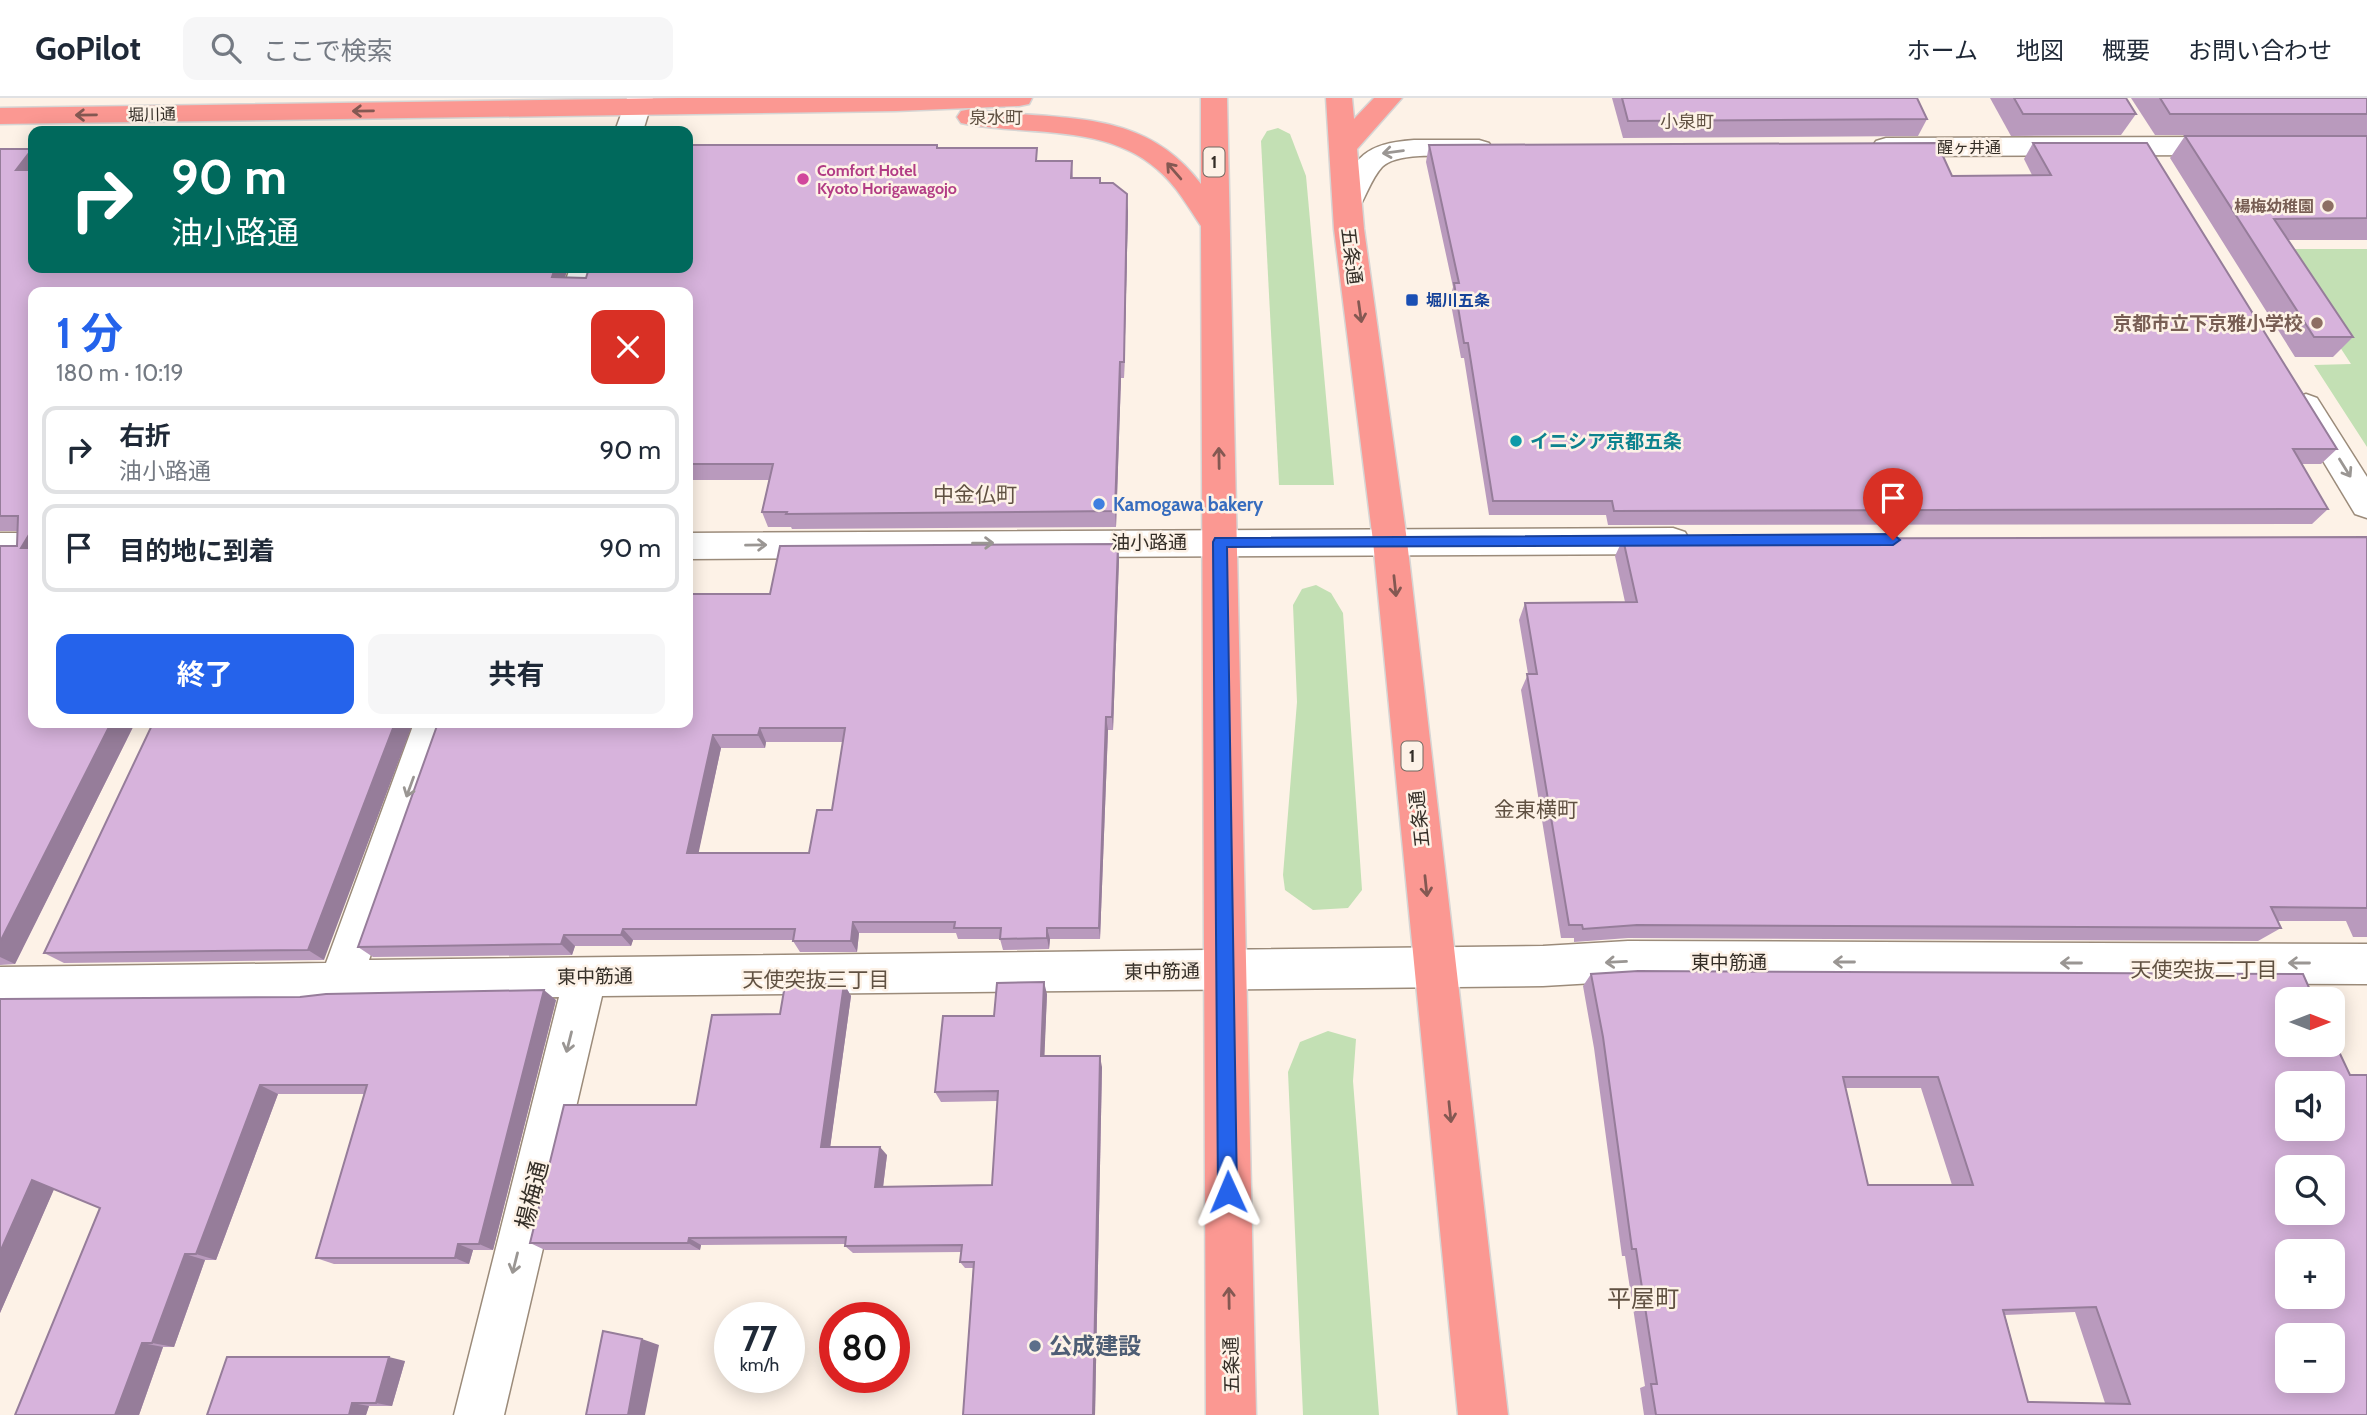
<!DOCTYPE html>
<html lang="ja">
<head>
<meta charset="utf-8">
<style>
  :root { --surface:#fff; --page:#f6f6f7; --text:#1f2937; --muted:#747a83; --line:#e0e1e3; --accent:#2563eb }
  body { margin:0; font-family:Cabin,"Noto Sans JP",sans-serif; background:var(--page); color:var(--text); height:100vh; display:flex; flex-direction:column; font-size:26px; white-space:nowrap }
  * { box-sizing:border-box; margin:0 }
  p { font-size:23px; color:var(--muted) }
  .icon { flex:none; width:38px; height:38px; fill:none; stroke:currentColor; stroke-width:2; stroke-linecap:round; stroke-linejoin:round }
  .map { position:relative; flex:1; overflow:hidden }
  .drawer { position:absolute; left:28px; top:189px; width:665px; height:441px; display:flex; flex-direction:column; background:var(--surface); border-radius:14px; box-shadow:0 4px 18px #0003 }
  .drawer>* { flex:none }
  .guide { position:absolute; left:28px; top:28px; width:665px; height:147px; border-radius:14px; box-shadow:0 4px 18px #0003; background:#00695c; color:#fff; overflow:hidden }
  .needle { width:46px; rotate:90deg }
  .controls { position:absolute; left:2275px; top:889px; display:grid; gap:14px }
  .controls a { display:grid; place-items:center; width:70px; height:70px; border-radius:14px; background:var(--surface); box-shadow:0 4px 18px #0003; font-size:35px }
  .speed { position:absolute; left:714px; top:1204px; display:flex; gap:14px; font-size:35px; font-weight:700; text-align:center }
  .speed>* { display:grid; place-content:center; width:91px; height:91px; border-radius:50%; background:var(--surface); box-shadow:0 4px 18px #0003; line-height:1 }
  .speed small { font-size:18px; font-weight:400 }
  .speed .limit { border:10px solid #d22; background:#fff; color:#111 }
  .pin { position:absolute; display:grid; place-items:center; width:60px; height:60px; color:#fff; margin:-72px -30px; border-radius:50% 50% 50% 0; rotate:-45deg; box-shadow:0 0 7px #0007 }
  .pin .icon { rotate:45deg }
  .me { position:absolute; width:77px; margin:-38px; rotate:359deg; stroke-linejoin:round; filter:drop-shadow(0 0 5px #0008) }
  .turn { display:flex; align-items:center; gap:24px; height:147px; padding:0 28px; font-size:32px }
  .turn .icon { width:91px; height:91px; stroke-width:2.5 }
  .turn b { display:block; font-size:49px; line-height:60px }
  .round { display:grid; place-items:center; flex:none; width:74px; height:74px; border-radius:14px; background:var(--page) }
  .head { display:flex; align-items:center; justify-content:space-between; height:119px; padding:0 28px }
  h1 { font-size:42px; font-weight:700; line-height:52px; color:var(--accent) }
  .cta { display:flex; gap:14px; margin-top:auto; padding:14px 28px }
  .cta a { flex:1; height:80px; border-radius:14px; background:var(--accent); color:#fff; font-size:28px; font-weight:700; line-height:80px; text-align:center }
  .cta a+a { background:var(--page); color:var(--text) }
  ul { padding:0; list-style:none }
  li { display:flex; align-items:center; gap:21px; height:88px; margin:0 14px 10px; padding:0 14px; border:4px solid var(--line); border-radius:14px }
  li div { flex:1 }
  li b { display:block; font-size:26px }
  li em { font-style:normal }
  header { display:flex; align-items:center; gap:42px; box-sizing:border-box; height:98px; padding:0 35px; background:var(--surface); border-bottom:2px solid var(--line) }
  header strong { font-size:33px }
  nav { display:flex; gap:38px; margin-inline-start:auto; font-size:24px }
  .search { width:490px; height:63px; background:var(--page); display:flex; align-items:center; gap:18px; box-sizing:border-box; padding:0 24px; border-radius:14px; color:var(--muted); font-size:26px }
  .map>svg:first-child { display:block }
  .green { fill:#c3e0b4 }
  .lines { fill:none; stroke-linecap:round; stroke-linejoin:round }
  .minor-casing { stroke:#9b8b7a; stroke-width:3 }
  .highway-casing { stroke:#d6d5d4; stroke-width:3 }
  .minor { fill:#fff; fill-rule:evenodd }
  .highway { fill:#fb9892; fill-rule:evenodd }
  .wall { fill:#b99abd; fill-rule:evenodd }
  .shaded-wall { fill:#967d9a }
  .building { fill:#d7b3dc; stroke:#967d9a; stroke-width:2; fill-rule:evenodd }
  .oneway { stroke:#845852 }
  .oneway2 { stroke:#9a9693 }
  .route { fill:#2563eb; stroke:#184099; stroke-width:2 }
  .hotel-dot { fill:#d1479c; stroke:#fdf2e7; stroke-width:2.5 }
  .education-dot { fill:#8d6e63; stroke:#fdf2e7; stroke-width:2.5 }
  .transit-dot { fill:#1a4fb4; stroke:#fdf2e7; stroke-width:2.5 }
  .culture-dot { fill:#0f9aa8; stroke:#fdf2e7; stroke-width:2.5 }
  .shop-dot { fill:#3f7fe0; stroke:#fdf2e7; stroke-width:2.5 }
  .service-dot { fill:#5c6f8a; stroke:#fdf2e7; stroke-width:2.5 }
  .labels { text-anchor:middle; stroke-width:5; stroke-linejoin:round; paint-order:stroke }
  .far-street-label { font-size:16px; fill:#342e27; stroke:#fdf2e7 }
  .far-hotel-label { font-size:16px; font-weight:bold; fill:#b23c85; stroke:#fdf2e7; text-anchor:start }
  .far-education-label { font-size:16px; font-weight:bold; fill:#785e54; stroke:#fdf2e7; text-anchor:end }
  .far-transit-label { font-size:16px; font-weight:bold; fill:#164399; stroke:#fdf2e7; text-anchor:start }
  .far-neighbourhood-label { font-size:18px; fill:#605142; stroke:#fdf2e7 }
  .shield { fill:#fdf2e7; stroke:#706961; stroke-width:2 }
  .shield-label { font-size:18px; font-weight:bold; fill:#342e27 }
  .street-label { font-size:19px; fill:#342e27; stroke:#fdf2e7 }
  .education-label { font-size:19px; font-weight:bold; fill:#785e54; stroke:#fdf2e7; text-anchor:end }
  .culture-label { font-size:19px; font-weight:bold; fill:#0d838f; stroke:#fdf2e7; text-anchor:start }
  .shop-label { font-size:19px; font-weight:bold; fill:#366cbe; stroke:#fdf2e7; text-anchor:start }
  .neighbourhood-label { font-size:21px; fill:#605142; stroke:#fdf2e7 }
  .near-street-label { font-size:23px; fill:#342e27; stroke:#fdf2e7 }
  .near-service-label { font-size:23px; font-weight:bold; fill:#4e5e75; stroke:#fdf2e7; text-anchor:start }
  .near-neighbourhood-label { font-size:24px; fill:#605142; stroke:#fdf2e7 }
</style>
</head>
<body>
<header>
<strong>GoPilot</strong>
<div class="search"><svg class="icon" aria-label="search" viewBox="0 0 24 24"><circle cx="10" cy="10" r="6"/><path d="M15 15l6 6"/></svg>ここで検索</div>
<nav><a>ホーム</a><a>地図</a><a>概要</a><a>お問い合わせ</a></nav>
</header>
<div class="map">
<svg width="2367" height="1317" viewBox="0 0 2367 1317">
  <rect width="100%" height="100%" fill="#fdf2e7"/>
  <g class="green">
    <path d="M1278,30L1290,36L1306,78L1334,387H1279L1261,43L1267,33Z"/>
    <path d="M2276,151H2367V349L2314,267L2351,266Z"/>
    <path d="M1316,487L1331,495L1343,515L1362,792L1348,810L1313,812L1285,792L1283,777L1297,604L1293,507L1302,491Z"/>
    <path d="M1328,933L1356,941L1353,983L1379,1317H1303L1288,974L1300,944Z"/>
  </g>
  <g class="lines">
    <g class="minor-casing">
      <g id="minor">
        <path d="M627,0H653L643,33H615Z"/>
        <path d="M2228,39L2238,42L2242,48L2238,54L2228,57L1886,58L1876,55L1872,49L1876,43L1886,40Z"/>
        <path d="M1414,42H1479L1489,45L1493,51L1489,57L1479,60C1455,59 1399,52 1382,69C1371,81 1366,99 1357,113L1347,115L1337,113L1333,106C1356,61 1360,46 1414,42Z"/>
        <path d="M570,170H600L592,194H562Z"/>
        <path d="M2306,296L2317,300L2367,379V420L2355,416L2290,308L2295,300Z"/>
        <path d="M1673,430L1685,434L1690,443L1685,452L1673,456L688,461V435Z"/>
        <rect x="0" y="435" width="33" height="26"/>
        <path d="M414,625H452L369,862L1543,848L1628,843L2367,846V886L1628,883L1543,888L602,898L504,1317H454L559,899L341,903L316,906L0,909V869L326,865Z"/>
      </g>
    </g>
    <g class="highway-casing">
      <g id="highway">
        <path d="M678,0H1032L1029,6L1019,8L896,13L0,26V10Z"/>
        <path d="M1201,0H1227L1256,1317H1206L1201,128C1188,109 1176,87 1158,72C1108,27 1034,37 971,27L961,25L957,19L961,13L971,11C1058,24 1142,7 1201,86Z"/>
        <path d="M1326,0H1352L1354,21L1374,0H1402L1357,51L1364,131L1407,443L1508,1317H1458L1373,443L1334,131Z"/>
      </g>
    </g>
    <use href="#minor" class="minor"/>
    <use href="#highway" class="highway"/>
  </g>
  <g class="wall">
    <path d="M1612,0H1917L1927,21L1918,38L1623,40Z"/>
    <path d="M1990,0H2126L2136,16L2121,37L2011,38Z"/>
    <path d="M2131,0H2367V37H2155Z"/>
    <path d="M2185,38H2367V142H2288L2353,239L2333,259H2295L2170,60Z"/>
    <path d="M2033,45L2337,351L2321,366H2302L2328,411L2312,426L1608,427L1606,417H1489L1464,260H1461L1450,201L1453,189L1426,64L1429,47L1952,78L2032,77L2024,61Z"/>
    <path d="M938,50L1038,63H1072L1073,80L1101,85L1128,113L1124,280H1121L1116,429L792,431L791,429H768L762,414L769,382H688V194H33V625H135L15,866L0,867V448H17L18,433H0V51L33,170H568L565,179L586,180Z"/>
    <path d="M2367,439V839H2353L2346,823H2277L2281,830L2258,843L1628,840L1574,844V840H1561L1521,592L1528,576L1519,522L1525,505L1625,504L1615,458L1623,441Z"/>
    <path d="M1119,461L1113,632H1108L1100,841H1050L1049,851L1003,852L1000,841H958L956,835H859L857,854H800L793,843V842H633L631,848H575L572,857L373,859L358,849L770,496ZM766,644H843L832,712L809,755H698L721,650H765Z"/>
    <path d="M153,625L324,862L64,865L44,855Z"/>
    <path d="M1591,876L2350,977L2367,1317H1644L1640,1290L1645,1288L1625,1158H1622L1594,950L1583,888ZM1845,990H1921L1952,1087H1868ZM2075,1214L2105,1305L2028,1304L2005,1217Z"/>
    <path d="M844,886L851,898L830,1049L887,1057L883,1089L992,1087L997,1003L941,1004L935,994L994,918L1047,896L1044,958L1102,969L1095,1317H963L973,1170H965L960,1164L961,1154L853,1155L845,1148V1146L701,1147L700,1152H545L530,1145L696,1007L780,916Z"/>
    <path d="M0,901L556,902L493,1152H473L469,1166H334L316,1160L364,996H278L216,1162H205L174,1249H163L139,1317L100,1110L54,1091L0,1215Z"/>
    <path d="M405,1263L392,1308H369L366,1317H207Z"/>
  </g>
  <g class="shaded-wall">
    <path d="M32,51L33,53V85L16,72Z"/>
    <path d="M1127,96L1128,113L1124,280V264Z"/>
    <path d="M555,170H568L560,194L552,179Z"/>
    <path d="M1120,264L1121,280L1116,429L1115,413Z"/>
    <path d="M33,430V461L21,450Z"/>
    <path d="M1118,446L1119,461L1113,632L1112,619Z"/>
    <path d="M1106,619L1108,632L1100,841L1099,830Z"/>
    <path d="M111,625H135L15,866L0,859V844Z"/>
    <path d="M395,625H413L324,862L308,852Z"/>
    <path d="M760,630L766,644L765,650L758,637Z"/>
    <path d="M713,637L721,650L696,767L687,755Z"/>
    <path d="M853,824L859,835L857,854L851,843Z"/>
    <path d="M1047,830L1050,841L1049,851L1047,840Z"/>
    <path d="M623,831L633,842L631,848L621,837Z"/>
    <path d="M564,837L575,848L572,857L561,846Z"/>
    <path d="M1044,884L1047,896L1044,969L1041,958Z"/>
    <path d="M844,886L851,898L829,1058L821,1049Z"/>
    <path d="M544,892L556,902L493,1152L479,1146Z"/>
    <path d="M1100,958L1102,969L1095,1317H1093Z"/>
    <path d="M260,987L278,996L216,1162L196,1156Z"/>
    <path d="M880,1049L887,1057L882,1097L875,1089Z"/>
    <path d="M32,1082L55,1089L0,1215V1154Z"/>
    <path d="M689,1140L701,1147L700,1152L688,1145Z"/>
    <path d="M458,1146L473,1152L469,1166L455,1160Z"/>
    <path d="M185,1156L205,1162L174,1249L152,1245Z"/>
    <path d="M642,1241L659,1247L645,1317H628Z"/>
    <path d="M142,1245L163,1249L139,1317H115Z"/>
    <path d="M389,1259L405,1263L392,1308L376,1305Z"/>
    <path d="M352,1305L369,1308L366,1317H349Z"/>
  </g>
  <g class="building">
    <path d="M1622,0H1917L1927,21L1628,23Z"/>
    <path d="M2014,0H2126L2136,16H2023Z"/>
    <path d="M2160,0H2367V16H2170Z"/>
    <path d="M2185,38H2367V120L2274,121L2353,239H2314Z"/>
    <path d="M1937,45L1952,78L2051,77L2033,45H2147L2337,351H2293L2328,411L1614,413L1612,403H1493L1468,245H1464L1454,185H1459L1429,47Z"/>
    <path d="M688,47H937V50H1037L1036,63H1072L1071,80H1100V85H1113L1127,96L1124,264H1120L1115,413L786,416L787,414H762L773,366H688V194H33V430L21,450H33V625H111L0,844V448H17L18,418H0V51H32L16,72H33V170H555L552,179L586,180L589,170H688Z"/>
    <path d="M2367,439V810L2271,809L2281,830L1637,827L1583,831L1582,827H1569L1527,576H1537L1525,505L1637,504L1623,441Z"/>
    <path d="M1118,446L1112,619H1106L1099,830H1047V840L1000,841L1001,830H954L955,824H853L851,843H793L795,831H623L621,837H564L561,846L358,849L438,625H688V496H770L780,448ZM760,630H845L832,712H817L809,755H687L713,637H758Z"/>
    <path d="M153,625H395L308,852L44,855Z"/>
    <path d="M1638,873L2303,876L2314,901H2287V947H2333V941L2350,977H2367V1317H1656L1651,1286H1657L1636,1151H1632L1603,939L1591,876ZM1843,979H1938L1973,1087H1868ZM2287,985H2333V1031H2287ZM2287,1069H2333V1115H2287ZM2287,1153H2333V1199H2287ZM2096,1209L2130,1306L2028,1304L2003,1212ZM2287,1237H2333V1283H2287Z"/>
    <path d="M1044,884L1041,958H1100L1093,1317H963L974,1164H960L962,1147L845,1148L846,1139L689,1140L688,1145H530L564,1007H696L712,917L780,916L785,887L844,886L821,1049H880L875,1089L992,1087L998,993L935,994L943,918H994L997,885Z"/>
    <path d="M544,892L479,1146H458L455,1160H316L367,987H260L196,1156H185L152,1245H142L115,1317H15L100,1110L32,1082L0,1154V901L300,899L326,896Z"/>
    <path d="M603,1233L642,1241L628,1317H586Z"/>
    <path d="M227,1259H389L376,1305H352L349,1317H207Z"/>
  </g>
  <defs><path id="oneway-shaft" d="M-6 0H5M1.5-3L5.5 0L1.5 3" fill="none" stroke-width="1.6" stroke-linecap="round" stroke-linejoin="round" transform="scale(1.75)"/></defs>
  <g class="oneway">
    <use href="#oneway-shaft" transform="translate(363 13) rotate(179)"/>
    <use href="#oneway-shaft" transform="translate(86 17) rotate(179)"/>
    <use href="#oneway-shaft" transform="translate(1174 73) rotate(-131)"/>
    <use href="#oneway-shaft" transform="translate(1360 214) rotate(82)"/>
    <use href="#oneway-shaft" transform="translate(1219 360) rotate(-91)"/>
    <use href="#oneway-shaft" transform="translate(1395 488) rotate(84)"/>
    <use href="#oneway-shaft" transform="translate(1426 788) rotate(84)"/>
    <use href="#oneway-shaft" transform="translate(1450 1014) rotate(84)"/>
    <use href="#oneway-shaft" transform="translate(1229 1200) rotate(-91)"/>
  </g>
  <g class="oneway2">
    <use href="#oneway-shaft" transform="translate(1393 54) rotate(173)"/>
    <use href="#oneway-shaft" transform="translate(2345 370) rotate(58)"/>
    <use href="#oneway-shaft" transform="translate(983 445) rotate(-1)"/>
    <use href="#oneway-shaft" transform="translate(756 447) rotate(-1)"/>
    <use href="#oneway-shaft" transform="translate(410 689) rotate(110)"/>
    <use href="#oneway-shaft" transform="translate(1616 864) rotate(177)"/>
    <use href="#oneway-shaft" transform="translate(1844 864) rotate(-180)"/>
    <use href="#oneway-shaft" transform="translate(2071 865) rotate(-180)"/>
    <use href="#oneway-shaft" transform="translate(2299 865) rotate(-180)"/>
    <use href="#oneway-shaft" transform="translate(569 944) rotate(104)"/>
    <use href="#oneway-shaft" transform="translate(515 1165) rotate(104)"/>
  </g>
  <path class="route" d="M1893,436L1900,442L1893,447L1227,449L1237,1094L1234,1101L1228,1104L1221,1101L1218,1094L1213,444L1215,440Z"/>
  <circle class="hotel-dot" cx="803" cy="81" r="7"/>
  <g class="education-dot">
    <circle cx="2328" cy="108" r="7"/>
    <circle cx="2317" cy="225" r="7"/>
  </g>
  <rect class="transit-dot" x="1405" y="195" width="14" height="14" rx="3.5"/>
  <circle class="culture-dot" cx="1516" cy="343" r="7"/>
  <circle class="shop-dot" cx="1099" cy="406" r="7"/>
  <circle class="service-dot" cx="1035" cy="1248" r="7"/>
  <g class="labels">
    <g class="far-street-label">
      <text transform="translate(152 16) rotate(-1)" y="6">堀川通</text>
      <text x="1969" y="55">醒ヶ井通</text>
    </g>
    <g class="far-hotel-label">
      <text x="817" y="78">Comfort Hotel<tspan x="817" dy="18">Kyoto Horigawagojo</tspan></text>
    </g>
    <g class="far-education-label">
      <text x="2314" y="114">楊梅幼稚園</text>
    </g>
    <g class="far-transit-label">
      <text x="1426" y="208">堀川五条</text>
    </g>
    <g class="far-neighbourhood-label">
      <text x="996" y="26">泉水町</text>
      <text x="1687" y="30">小泉町</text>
    </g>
    <g class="shield">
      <rect x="1203.5" y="49.5" width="21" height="29" rx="5"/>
      <rect x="1401.5" y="643.5" width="21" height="29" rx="5"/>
    </g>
    <g class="shield-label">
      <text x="1214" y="70">1</text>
      <text x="1412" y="664">1</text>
    </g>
    <g class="street-label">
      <text transform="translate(1352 158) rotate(83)" y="7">五条通</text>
      <text x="1149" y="451">油小路通</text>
      <text transform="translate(1419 721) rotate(-96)" y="7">五条通</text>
      <text x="1729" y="871">東中筋通</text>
      <text transform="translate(1162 873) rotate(-1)" y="7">東中筋通</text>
      <text transform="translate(595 878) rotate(-1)" y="7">東中筋通</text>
      <text transform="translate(1231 1267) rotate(-91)" y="7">五条通</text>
    </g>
    <g class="education-label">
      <text x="2303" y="232">京都市立下京雅小学校</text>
    </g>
    <g class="culture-label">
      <text x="1530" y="350">イニシア京都五条</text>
    </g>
    <g class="shop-label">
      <text x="1113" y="413">Kamogawa bakery</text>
    </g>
    <g class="neighbourhood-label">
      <text x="975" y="404">中金仏町</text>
      <text x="1536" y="719">金東横町</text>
      <text x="2204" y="879">天使突抜二丁目</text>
      <text x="816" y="889">天使突抜三丁目</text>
    </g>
    <g class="near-street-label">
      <text transform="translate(532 1097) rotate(-76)" y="8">楊梅通</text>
    </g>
    <g class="near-service-label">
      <text x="1049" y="1256">公成建設</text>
    </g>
    <g class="near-neighbourhood-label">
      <text x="1643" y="1209">平屋町</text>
    </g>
  </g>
</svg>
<div class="controls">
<a><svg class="needle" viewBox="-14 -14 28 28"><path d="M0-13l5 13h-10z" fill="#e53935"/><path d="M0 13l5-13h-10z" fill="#747a83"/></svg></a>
<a><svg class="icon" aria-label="sound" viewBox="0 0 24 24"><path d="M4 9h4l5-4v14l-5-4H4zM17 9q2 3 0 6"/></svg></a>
<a><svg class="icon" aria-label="search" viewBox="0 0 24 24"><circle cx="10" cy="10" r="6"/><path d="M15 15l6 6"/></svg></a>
<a>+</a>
<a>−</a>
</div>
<div class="speed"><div>77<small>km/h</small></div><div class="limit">80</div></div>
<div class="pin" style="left:1893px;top:442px;background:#d93025"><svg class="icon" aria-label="arrive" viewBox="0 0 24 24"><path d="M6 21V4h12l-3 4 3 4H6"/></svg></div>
<svg class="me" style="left:1228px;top:1094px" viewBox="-20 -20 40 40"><path d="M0-17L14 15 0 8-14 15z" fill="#2563eb" stroke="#fff" stroke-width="4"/></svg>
<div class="guide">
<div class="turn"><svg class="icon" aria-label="right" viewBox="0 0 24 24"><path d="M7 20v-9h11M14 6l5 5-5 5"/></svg><div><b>90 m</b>油小路通</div></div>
</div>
<section class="drawer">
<div class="head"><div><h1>1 分</h1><p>180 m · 10:19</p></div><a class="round" style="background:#d93025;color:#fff"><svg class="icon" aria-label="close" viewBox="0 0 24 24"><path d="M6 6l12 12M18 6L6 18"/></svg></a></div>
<ul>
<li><svg class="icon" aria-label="right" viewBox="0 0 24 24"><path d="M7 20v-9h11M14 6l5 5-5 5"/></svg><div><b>右折</b><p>油小路通</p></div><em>90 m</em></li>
<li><svg class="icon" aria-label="arrive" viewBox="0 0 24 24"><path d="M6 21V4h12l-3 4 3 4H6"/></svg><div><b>目的地に到着</b></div><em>90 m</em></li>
</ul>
<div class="cta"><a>終了</a><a>共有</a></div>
</section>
</div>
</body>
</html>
